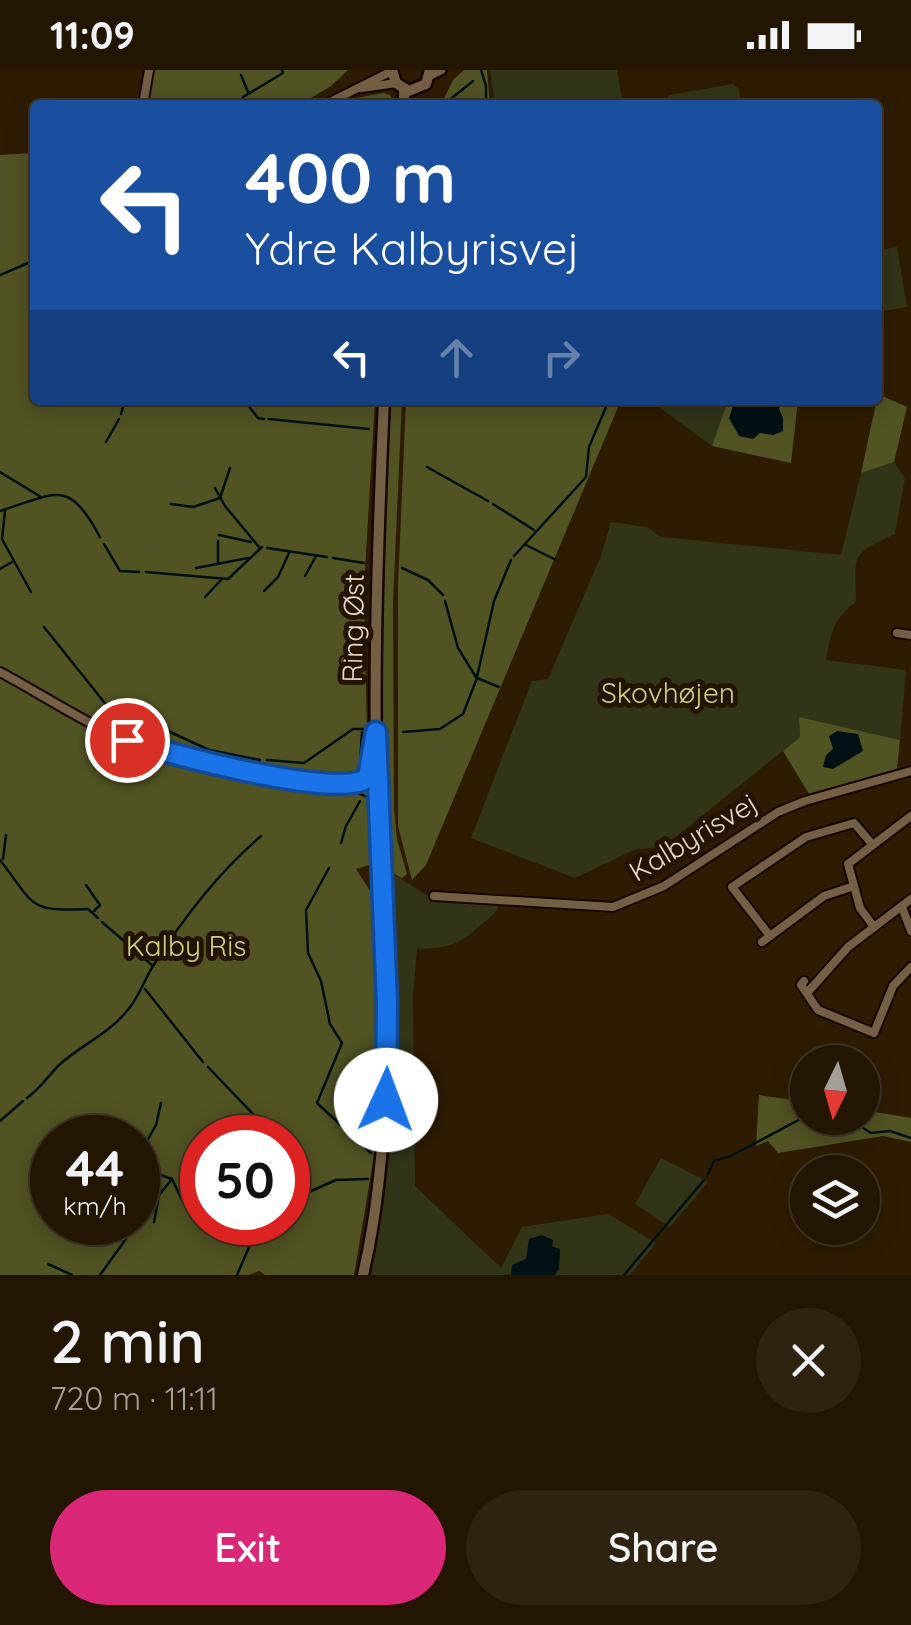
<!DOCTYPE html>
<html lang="en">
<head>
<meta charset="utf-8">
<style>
  :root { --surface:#221502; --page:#2e2211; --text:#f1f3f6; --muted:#a29f99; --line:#3f3424; --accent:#db2777 }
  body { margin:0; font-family:Quicksand,sans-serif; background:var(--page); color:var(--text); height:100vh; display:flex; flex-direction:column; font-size:38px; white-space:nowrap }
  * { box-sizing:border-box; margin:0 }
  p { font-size:32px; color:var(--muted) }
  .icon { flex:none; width:55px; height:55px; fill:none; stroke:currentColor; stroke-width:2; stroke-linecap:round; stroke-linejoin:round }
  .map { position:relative; height:1205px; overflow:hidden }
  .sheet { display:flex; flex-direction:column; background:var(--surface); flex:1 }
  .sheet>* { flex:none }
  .guide { position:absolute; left:30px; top:30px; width:852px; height:305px; border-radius:10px; box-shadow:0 5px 25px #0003,0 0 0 2px var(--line); background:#1a4fa0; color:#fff; overflow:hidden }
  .needle { width:65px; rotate:185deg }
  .buttons { position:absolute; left:790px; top:975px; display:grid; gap:20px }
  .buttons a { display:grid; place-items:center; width:90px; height:90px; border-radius:50%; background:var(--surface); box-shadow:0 5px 25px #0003,0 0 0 2px var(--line); font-size:50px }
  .speed { position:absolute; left:30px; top:1045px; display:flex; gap:20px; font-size:50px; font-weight:700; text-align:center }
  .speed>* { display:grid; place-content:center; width:130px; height:130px; border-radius:50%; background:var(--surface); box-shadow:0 5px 25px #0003,0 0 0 2px var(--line); line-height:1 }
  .speed small { font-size:25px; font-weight:400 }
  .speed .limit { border:15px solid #d22; background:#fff; color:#111 }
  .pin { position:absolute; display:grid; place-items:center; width:85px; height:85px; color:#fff; margin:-42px; border:5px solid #fff; border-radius:50%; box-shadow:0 2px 10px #0007 }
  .me { position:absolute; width:110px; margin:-55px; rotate:2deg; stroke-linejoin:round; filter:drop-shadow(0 0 8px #0008) }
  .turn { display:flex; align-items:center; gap:35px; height:210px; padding:0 50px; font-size:45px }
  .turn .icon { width:130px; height:130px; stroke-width:2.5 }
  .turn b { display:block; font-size:70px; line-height:85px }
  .lanes { display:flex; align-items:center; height:95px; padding:0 50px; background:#0003; justify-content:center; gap:50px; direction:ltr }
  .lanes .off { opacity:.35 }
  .round { display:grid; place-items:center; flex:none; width:105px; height:105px; border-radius:52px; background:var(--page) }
  .head { display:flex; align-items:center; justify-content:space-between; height:170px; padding:0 50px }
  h1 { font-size:60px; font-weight:600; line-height:75px }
  .button { display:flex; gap:20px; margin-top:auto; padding:20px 50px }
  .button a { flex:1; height:115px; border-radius:60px; background:var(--accent); color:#fff; font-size:40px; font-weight:600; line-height:115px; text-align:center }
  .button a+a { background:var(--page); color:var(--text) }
  .status { display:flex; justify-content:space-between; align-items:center; height:70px; padding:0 50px; background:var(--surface); direction:ltr }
  .status svg { height:28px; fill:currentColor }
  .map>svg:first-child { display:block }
  .green { fill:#323418 }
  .forest { fill:#515323; fill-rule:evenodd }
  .water { fill:#001013 }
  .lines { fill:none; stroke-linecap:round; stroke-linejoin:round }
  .stream { stroke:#001013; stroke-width:2.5 }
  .minor-casing { stroke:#160600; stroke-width:12 }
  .tertiary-casing { stroke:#160600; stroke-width:14 }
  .secondary-casing { stroke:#160600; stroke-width:15 }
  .minor { stroke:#755f44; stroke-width:8 }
  .tertiary { stroke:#755f44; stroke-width:9 }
  .secondary { stroke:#755f44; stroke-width:10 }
  .route-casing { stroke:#114b97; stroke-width:25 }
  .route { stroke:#1a73e8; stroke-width:18 }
  .labels { text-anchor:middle; stroke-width:10; stroke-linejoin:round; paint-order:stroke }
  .street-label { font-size:28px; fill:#e6dacb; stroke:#241300 }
  .park-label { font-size:28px; fill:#cdd184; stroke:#241300 }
</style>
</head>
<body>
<div class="status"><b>11:09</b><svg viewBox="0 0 49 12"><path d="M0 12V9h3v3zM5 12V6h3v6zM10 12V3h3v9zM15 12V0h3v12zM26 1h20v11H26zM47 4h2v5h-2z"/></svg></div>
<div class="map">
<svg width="911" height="1205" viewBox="0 0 911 1205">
  <rect width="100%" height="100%" fill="#2e1c02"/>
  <g class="green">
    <path d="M490,0H617L623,35H495Z"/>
    <path d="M733,14L739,19L741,35H666L665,30L670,25Z"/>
    <path d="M897,177L907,237L878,242V180Z"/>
    <path d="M649,330H728L712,376Z"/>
    <path d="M894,392L905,408L895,464C850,485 855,483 856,532C833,548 831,564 826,590L906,600L900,670L799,647L800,667L663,777L636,779L575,808L471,768L532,611L548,609L601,486L611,452L647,457L661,467L841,485L861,403Z"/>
    <path d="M387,800L433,829L500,834C494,847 487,849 477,858C458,877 443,878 417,879L413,925L415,1116L501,1198L522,1157L608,1144L656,1173L630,1205H369C378,1160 387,1115 390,1068C396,979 391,889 387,800Z"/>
    <path d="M661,1088L708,1112L670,1157L635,1134Z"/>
  </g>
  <g class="forest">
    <path d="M144,0H348L331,16L299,35H140Z"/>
    <path d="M464,0H487L490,35H441L453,10Z"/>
    <path d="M384,23L390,25L395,35H340L356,28Z"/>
    <path d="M34,83L35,330H375L364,518L367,664L359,705L345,709L347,721L370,729L369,795L356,799L372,824L381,994L376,1074L354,1205H265L259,1201L249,1205H0V85ZM52,1068H138V1152H52ZM202,1068H288V1152H202Z"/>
    <path d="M878,324L907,337L894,392L861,403Z"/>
    <path d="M390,330H402L393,532L394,737L397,769L407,804L402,808L387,800L381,646L385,409Z"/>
    <path d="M406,330H621L426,795L412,810L398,756V516Z"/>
    <path d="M728,330H798L791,393L712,376Z"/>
    <path d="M799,647L900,670L897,699L809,724L783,681L800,667Z"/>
    <path d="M759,1025L807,1032L808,1048H862L863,1040L911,1048V1072L883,1066L778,1083L768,1071L756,1076Z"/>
  </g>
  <g class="water">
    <path d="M735,330H782L779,339L783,348V361L773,365L760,363L753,369L739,366L729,348Z"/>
    <path d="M837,661L858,664L863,681L833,699L823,697L826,685L833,679L829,666Z"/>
    <path d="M542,1165L553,1170L552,1176L560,1179L559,1199L555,1205H511L512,1195L526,1189L529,1169Z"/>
  </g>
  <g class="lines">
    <g class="stream">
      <path d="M481,0L486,16V35"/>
      <path d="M241,5L248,22"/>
      <path d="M243,27L283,3L282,0"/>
      <path d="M440,34L447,32L473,11"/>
      <path d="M0,205L35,190"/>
      <path d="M244,330L258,348L264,349"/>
      <path d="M532,330V331"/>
      <path d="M121,344L125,330"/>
      <path d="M269,349L369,359"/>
      <path d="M106,372L119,349"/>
      <path d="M427,397L488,431"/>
      <path d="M0,402L41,427"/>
      <path d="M215,418L225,436L259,477"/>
      <path d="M171,434L193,437L220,428L230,398"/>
      <path d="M493,434L534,460"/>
      <path d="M0,441C57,423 68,408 100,467"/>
      <path d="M5,441L2,469L31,522"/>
      <path d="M219,465L251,472"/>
      <path d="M218,471V494"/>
      <path d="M104,474L120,501L139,502"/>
      <path d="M526,475L556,490"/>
      <path d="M267,478L327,487"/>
      <path d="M514,486L586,407L589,377L606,337"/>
      <path d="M333,488L364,493"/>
      <path d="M196,498L248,488"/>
      <path d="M402,498L428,510L443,525"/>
      <path d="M0,499L12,492"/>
      <path d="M146,502L228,509L262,477"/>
      <path d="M305,506L316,486"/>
      <path d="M264,521L278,507L289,483"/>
      <path d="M205,527L221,510"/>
      <path d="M445,531L458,578L476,607"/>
      <path d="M44,557L112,642L166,660L209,680L260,690"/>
      <path d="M477,607L494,531L511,490"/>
      <path d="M403,662L440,659L463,644L477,608L499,617"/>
      <path d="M267,690L304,693L353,659H364"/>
      <path d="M360,695L362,662"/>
      <path d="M341,773L346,756L360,731"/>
      <path d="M3,789L6,765"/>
      <path d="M0,790C35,835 27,842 88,839L98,848"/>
      <path d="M329,798L306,840L308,883L321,911L330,954L342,973L317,1033L371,1083"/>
      <path d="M86,815L100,835L94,841"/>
      <path d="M102,852L153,896"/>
      <path d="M145,919L203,992"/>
      <path d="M208,997L276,1068"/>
      <path d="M27,1028C41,1018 48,1006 59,995C80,976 108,964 126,942C139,928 143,912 153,896C182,850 219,802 261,766"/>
      <path d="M847,1048L871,1063L890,1061L911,1068"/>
      <path d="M0,1051L23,1031"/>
      <path d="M288,1082L290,1085L288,1091"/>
      <path d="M138,1087L156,1055L161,1033"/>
      <path d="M138,1097L172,1109L185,1136"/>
      <path d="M708,1104L714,1091L731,1086L808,1045"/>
      <path d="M288,1121L302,1125L336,1110L368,1109"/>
      <path d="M189,1140L202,1143"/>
      <path d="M154,1152L159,1125L172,1109"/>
      <path d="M48,1194L72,1205"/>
      <path d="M100,1205L133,1159"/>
      <path d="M237,1205L260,1152"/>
      <path d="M624,1205L704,1110"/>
    </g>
    <g class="minor-casing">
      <g id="minor">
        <path d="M362,18L396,13"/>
        <path d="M143,35L149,0"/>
        <path d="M324,35L392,1"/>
        <path d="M897,563L911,565"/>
        <path d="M0,602C49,628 98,663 152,679C198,692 247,701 295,710C323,715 354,709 377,727"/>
        <path d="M355,714C374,710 369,687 373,672"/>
        <path d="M434,826L613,837L664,816L778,742L805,731L911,701"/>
        <path d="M902,837L911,861"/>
        <path d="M874,857L860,838L848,794L911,746"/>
        <path d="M770,866L732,817L806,767L854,753L872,774"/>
        <path d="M762,872L824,826L854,816"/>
        <path d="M804,911L801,915L818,940L874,963L893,916L911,897"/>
        <path d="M807,923L848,877L911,829"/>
      </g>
    </g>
    <g class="tertiary-casing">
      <path id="tertiary" d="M430,5L441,0"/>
    </g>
    <g class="secondary-casing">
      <g id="secondary">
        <path d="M392,0L396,13L409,21L426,14L430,0"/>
        <path d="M404,35V20"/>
        <path d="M363,1205C399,1049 382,892 377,734C373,599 378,465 384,330"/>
      </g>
    </g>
    <use href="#minor" class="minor"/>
    <use href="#tertiary" class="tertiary"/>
    <use href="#secondary" class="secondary"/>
  </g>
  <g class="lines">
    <g class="route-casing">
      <path id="route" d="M127,670C161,682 346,732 368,707L376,662L387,934L386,1030"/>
    </g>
    <use href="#route" class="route"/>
  </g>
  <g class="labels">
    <g class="street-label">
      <text transform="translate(353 558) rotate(-89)" y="10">Ring Øst</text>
      <text transform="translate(693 767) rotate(-31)" y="10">Kalbyrisvej</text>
    </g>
    <g class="park-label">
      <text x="668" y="633">Skovhøjen</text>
      <text x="186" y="886">Kalby Ris</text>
    </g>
  </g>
</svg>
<div class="buttons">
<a><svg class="needle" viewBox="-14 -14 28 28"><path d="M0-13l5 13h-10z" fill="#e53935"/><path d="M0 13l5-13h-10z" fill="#a29f99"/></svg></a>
<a><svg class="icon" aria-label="layers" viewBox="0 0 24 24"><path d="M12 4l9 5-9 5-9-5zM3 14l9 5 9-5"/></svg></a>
</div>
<div class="speed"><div>44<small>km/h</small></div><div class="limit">50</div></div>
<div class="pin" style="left:127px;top:670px;background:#d93025"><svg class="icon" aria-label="arrive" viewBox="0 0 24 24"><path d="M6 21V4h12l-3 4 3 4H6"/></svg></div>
<svg class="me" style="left:386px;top:1030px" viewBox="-20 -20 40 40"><circle r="19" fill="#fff"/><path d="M0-13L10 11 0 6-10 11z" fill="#1a73e8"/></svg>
<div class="guide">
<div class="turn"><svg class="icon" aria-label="left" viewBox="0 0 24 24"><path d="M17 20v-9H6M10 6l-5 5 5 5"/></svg><div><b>400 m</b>Ydre Kalbyrisvej</div></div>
<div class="lanes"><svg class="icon" aria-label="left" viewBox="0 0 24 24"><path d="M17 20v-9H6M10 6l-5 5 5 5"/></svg><svg class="icon off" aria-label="ahead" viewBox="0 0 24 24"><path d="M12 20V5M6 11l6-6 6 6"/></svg><svg class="icon off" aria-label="right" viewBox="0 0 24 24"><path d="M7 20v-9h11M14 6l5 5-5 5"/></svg></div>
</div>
</div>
<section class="sheet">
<div class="head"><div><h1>2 min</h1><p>720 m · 11:11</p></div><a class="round"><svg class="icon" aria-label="close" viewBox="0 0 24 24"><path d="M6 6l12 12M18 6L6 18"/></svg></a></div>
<div class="button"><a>Exit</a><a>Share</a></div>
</section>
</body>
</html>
